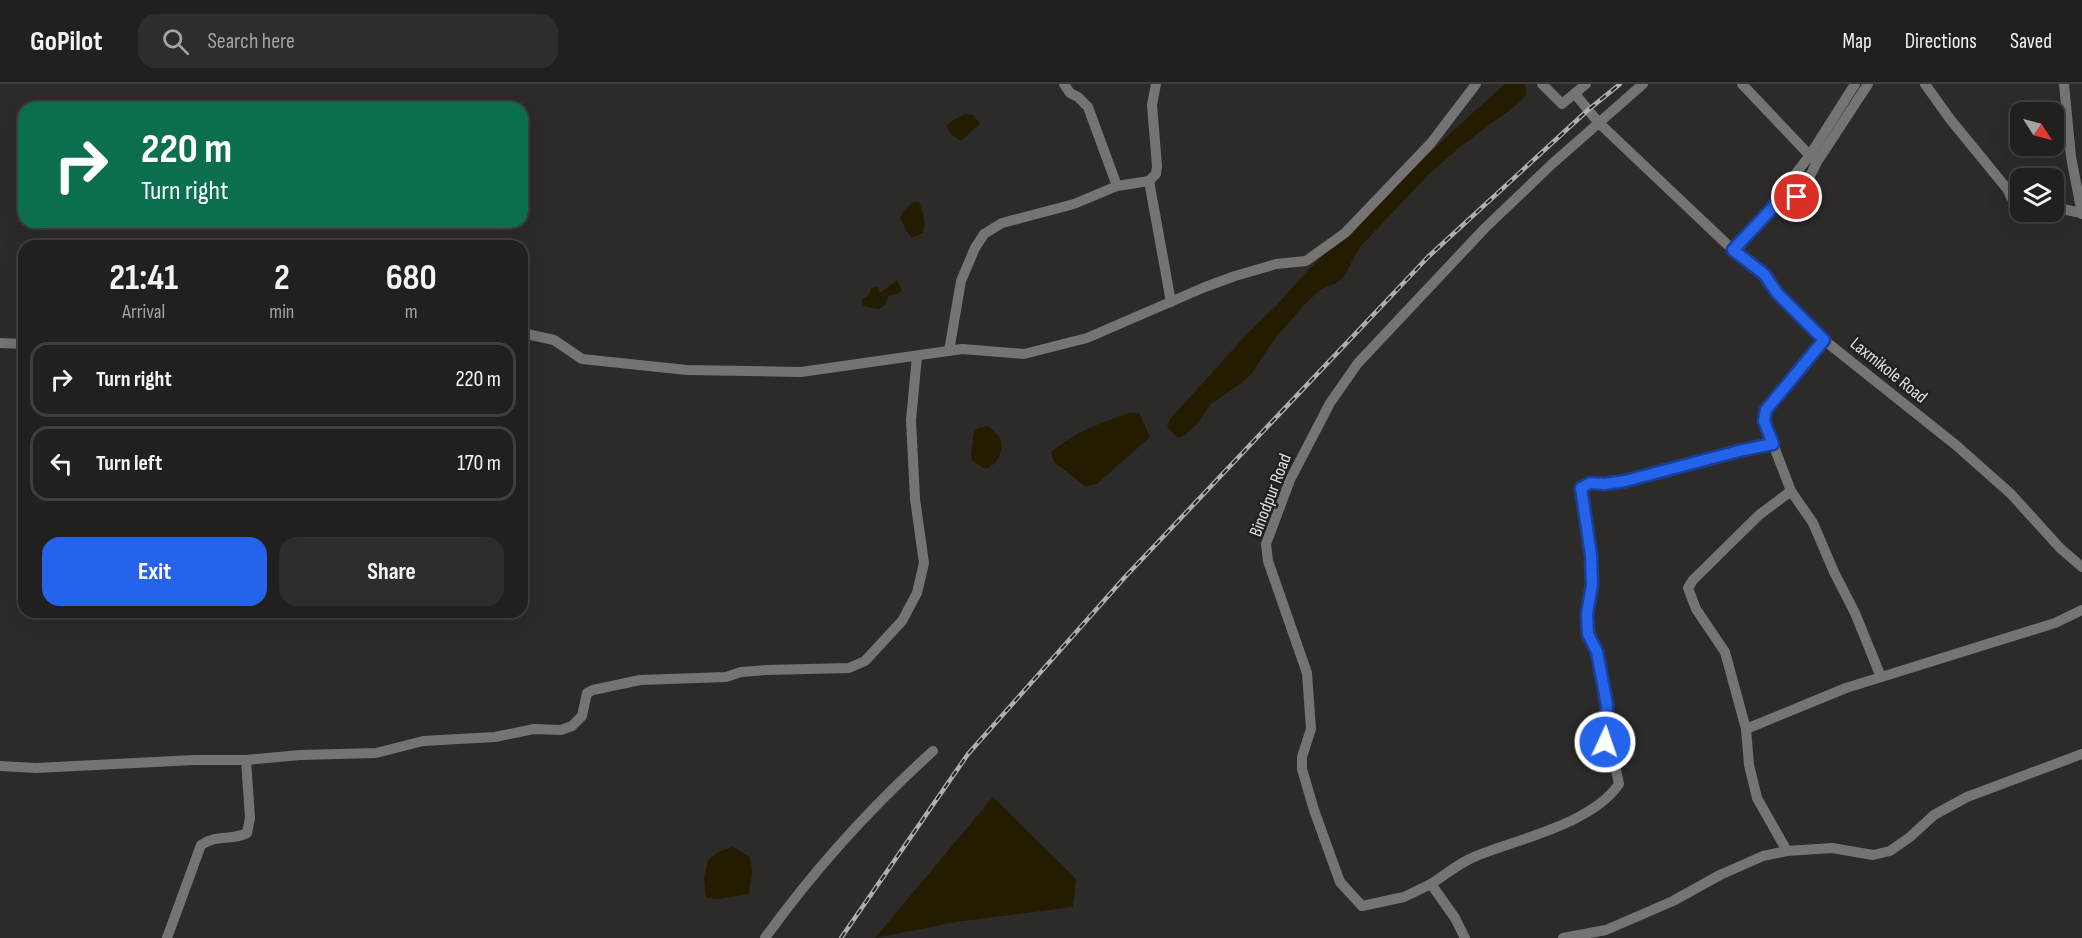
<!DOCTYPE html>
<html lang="en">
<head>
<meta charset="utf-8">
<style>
  :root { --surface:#21201f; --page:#2d2d2c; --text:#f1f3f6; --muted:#a2a3a4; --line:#3e3e3d; --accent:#2563eb }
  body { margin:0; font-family:"Sofia Sans Condensed",sans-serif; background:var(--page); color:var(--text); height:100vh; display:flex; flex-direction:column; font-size:22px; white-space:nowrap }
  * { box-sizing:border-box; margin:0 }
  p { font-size:20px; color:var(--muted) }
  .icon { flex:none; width:33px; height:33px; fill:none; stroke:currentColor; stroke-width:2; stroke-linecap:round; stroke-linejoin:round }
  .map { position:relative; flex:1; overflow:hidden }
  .details { position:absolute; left:18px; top:156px; width:510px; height:378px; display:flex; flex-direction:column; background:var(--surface); border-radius:18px; box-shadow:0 6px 24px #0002,0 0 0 2px var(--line) }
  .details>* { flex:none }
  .hud { position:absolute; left:18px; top:18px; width:510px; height:126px; border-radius:18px; box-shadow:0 6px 24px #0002,0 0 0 2px var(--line); background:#0b6e4f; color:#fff; overflow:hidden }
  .needle { width:39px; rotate:126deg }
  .controls { position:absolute; left:2010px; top:18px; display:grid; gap:12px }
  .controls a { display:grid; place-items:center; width:54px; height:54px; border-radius:12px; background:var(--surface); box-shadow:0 6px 24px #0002,0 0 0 2px var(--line); font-size:30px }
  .pin { position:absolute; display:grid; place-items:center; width:51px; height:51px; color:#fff; margin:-26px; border:3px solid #fff; border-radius:50%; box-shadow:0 2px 6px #0007 }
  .me { position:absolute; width:66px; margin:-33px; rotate:3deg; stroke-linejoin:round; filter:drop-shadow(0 0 4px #0008) }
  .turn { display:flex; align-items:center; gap:21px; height:126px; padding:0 24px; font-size:27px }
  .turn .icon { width:78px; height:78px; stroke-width:2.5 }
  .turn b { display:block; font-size:42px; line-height:51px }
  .eta { display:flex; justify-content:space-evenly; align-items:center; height:102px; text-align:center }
  .eta b { font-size:36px; font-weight:700; line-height:42px }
  .cta { display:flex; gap:12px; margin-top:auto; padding:12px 24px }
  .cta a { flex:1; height:69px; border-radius:18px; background:var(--accent); color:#fff; font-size:24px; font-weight:700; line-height:69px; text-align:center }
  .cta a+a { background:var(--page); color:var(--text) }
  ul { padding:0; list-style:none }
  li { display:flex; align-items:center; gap:18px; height:75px; margin:0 12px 9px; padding:0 12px; border:3px solid var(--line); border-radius:18px }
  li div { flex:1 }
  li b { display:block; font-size:22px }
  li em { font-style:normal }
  header { display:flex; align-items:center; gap:36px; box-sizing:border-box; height:84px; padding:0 30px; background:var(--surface); border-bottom:2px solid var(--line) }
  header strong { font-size:28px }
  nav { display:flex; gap:33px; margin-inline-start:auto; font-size:21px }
  .search { width:420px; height:54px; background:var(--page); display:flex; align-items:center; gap:15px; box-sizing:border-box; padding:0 21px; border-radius:18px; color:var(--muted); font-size:22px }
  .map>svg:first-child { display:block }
  .water { fill:#231c00 }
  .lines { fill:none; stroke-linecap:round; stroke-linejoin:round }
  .minor { stroke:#757473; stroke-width:10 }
  .rail-casing { stroke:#afafad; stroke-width:4.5 }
  .rail { stroke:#22211f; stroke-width:2; stroke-dasharray:7; stroke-linecap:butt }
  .route-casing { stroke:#184099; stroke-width:15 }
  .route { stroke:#2563eb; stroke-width:10 }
  .labels { text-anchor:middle; stroke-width:5; stroke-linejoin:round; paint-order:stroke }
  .street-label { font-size:18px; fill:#e3e3e1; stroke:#22211f }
</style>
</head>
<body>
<header>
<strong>GoPilot</strong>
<div class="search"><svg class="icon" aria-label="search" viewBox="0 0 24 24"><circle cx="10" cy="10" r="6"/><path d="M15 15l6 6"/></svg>Search here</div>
<nav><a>Map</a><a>Directions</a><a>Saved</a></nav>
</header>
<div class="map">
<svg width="2082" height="854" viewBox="0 0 2082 854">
  <rect width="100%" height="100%" fill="#2c2b29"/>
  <g class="water">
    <path d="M1505,0H1524L1526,3V11L1519,19L1461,62L1429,90L1360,163L1343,194L1336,199L1321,205L1303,222L1273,257L1252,289L1239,301L1211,320L1197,340L1185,351L1178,354L1167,343L1170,335L1248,249L1277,221L1306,188L1456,44Z"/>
    <path d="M965,30L973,31L980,40L961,57L951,50L946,42L953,36Z"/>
    <path d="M913,118H919C923,129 926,137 923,149L912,154L907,148L900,134L904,126Z"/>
    <path d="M897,196L902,206L897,210L889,211L885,221L879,225L866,223L862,220V215L869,211L871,204L877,203L880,209Z"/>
    <path d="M1129,329H1139L1150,353L1097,400L1085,402L1054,378L1051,368C1074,348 1100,339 1129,329Z"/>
    <path d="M988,342C992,346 1000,352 1001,357C1004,368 995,383 985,385L972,376L971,370L974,348L979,344Z"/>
    <path d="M993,713L1076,795L1073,823L956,838L875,854Z"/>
    <path d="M733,763L750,773L752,788L749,810L718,815L706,814L704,793L708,776L720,767Z"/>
  </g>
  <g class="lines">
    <g class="minor">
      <path d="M1064,0L1070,9L1078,13L1088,23L1117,102"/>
      <path d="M1542,0L1562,20L1586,0"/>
      <path d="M1742,0L1814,76"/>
      <path d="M1925,0L1950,35L2008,106L2011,113L2020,115"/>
      <path d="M2064,0L2071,73L2082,130"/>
      <path d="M1575,10L1599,39L1733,166L1765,190L1777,209L1824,256L1957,362L2011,410L2060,464L2082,483"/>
      <path d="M1149,97L1171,218"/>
      <path d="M2054,123L2081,129"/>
      <path d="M1772,124L1778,119L1801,110L1817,78L1868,0"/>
      <path d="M1733,166L1764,131L1810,71L1855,0"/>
      <path d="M522,249L554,256L582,275L687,286L801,288L962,265L1024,270L1087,254L1205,203L1235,192L1276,180L1306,177L1345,149L1431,59L1476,0"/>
      <path d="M0,259L24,260"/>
      <path d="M949,267L961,197L975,164L984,150L1002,139L1074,120L1117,102L1149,97L1156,90L1157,82L1152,21L1156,0"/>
      <path d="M1773,360L1791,407L1813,439L1834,488L1855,529L1881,593"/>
      <path d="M1746,645L1846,604L2055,539L2082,526"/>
      <path d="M0,682L36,684L194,676H246L300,671L376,669L423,657L495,653L534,645L561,646L572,642L582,632L587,609L593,606L640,596L726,593L741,588L766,586L849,584L865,577L902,537L917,509L924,479L915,415L911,336L917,272"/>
      <path d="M1787,767L1757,714L1749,681L1746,645L1725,568L1696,525L1688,504L1693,496L1759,431L1791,407"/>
      <path d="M1431,800C1445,791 1459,779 1474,773C1517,755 1592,740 1619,700L1614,677L1605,658L1607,621L1597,568L1588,550L1587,530L1592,501L1591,471L1581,404L1590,398L1605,400L1625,397L1773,360L1764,337L1766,326L1824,256"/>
      <path d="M167,854L201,761C216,750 232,757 247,749L250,734L246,676"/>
      <path d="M765,854C814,786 871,723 933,667"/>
      <path d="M1465,854L1455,834L1431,800L1404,813L1362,822L1340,798L1314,726L1302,685V673L1311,645L1307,589L1268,477L1266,460L1290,396L1330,319L1358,279L1485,144L1552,80L1643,0"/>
      <path d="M1563,854L1606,846L1673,817L1720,791L1763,772L1787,767L1832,764L1873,771L1890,767L1910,753L1934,731L1967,713L2082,670"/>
    </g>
    <g class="rail-casing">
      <path id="rail" d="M841,854L968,670L1125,493L1428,173L1588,26L1620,0"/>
    </g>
    <use href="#rail" class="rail"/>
  </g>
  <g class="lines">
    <g class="route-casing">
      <path id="route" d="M1605,658L1607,621L1597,568L1588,550L1587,530L1592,501L1591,471L1581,404L1590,399L1605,400L1625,397L1739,367L1773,360L1764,337L1766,326L1824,256L1777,209L1764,190L1733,166L1778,118L1797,113"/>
    </g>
    <use href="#route" class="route"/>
  </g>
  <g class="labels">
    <g class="street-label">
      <text transform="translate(1889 286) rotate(39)" y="6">Laxmikole Road</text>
      <text transform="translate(1270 411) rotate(-69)" y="6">Binodpur Road</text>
    </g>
  </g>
</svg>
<div class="controls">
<a><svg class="needle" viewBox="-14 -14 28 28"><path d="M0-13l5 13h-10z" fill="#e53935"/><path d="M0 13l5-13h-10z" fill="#a2a3a4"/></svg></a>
<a><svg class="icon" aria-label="layers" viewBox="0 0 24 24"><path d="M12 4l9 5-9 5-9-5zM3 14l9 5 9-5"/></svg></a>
</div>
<div class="pin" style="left:1797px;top:113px;background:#d93025"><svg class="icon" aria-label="arrive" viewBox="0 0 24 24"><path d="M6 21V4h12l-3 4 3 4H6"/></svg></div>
<svg class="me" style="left:1605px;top:658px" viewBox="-20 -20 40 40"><circle r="17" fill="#2563eb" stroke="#fff" stroke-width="3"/><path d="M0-11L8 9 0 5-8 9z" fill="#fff"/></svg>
<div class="hud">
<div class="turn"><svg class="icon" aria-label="right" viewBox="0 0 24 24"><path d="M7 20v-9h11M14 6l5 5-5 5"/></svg><div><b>220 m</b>Turn right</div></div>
</div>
<section class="details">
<div class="eta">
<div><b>21:41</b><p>Arrival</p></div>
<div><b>2</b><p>min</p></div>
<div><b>680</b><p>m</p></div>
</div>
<ul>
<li><svg class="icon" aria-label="right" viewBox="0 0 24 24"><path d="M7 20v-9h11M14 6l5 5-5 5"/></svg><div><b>Turn right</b></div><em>220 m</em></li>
<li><svg class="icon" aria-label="left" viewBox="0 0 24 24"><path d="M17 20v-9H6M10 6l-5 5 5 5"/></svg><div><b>Turn left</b></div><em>170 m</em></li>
</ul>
<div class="cta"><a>Exit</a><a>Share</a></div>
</section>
</div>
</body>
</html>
